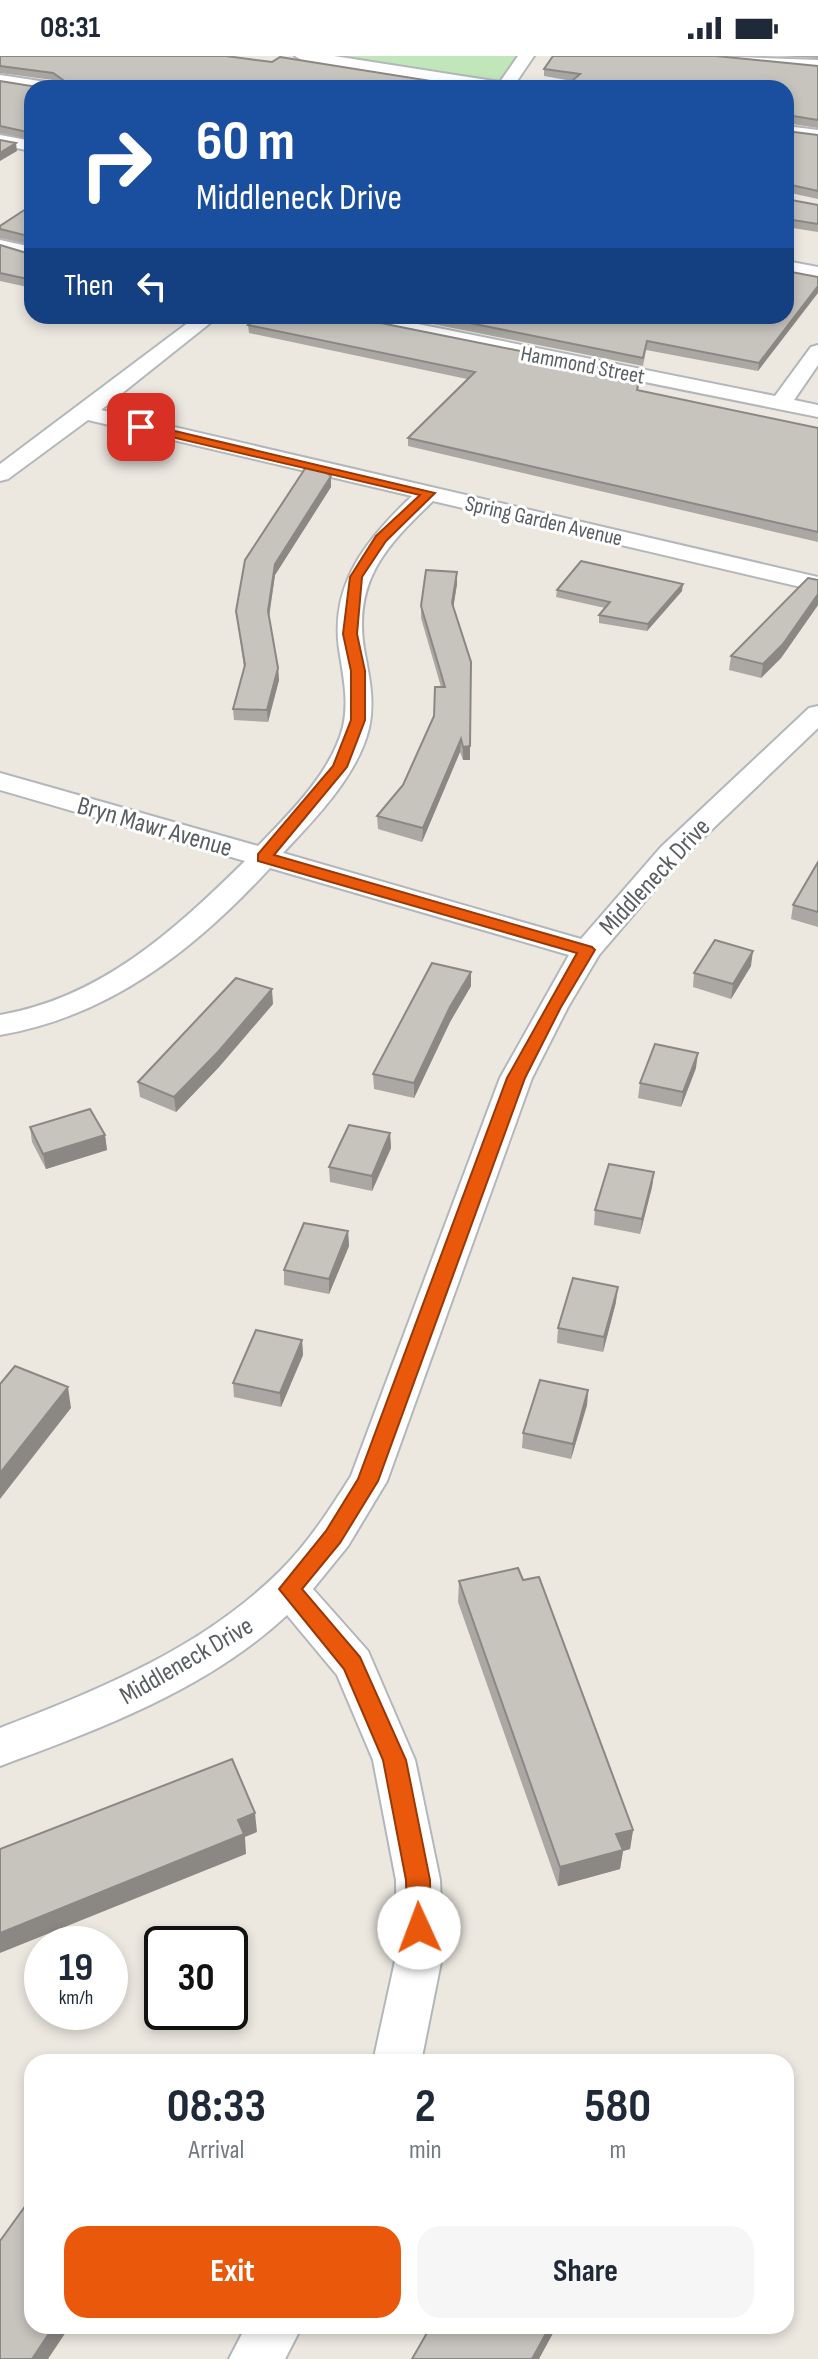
<!DOCTYPE html>
<html lang="en">
<head>
<meta charset="utf-8">
<style>
  :root { --surface:#fff; --page:#f6f6f7; --text:#1f2937; --muted:#747a83; --accent:#ea580c }
  body { margin:0; font-family:"Sofia Sans Condensed",sans-serif; background:var(--page); color:var(--text); height:100vh; display:flex; flex-direction:column; font-size:30px; white-space:nowrap }
  * { box-sizing:border-box; margin:0 }
  p { font-size:26px; color:var(--muted) }
  .icon { flex:none; width:44px; height:44px; fill:none; stroke:currentColor; stroke-width:2; stroke-linecap:round; stroke-linejoin:round }
  .map { position:relative; flex:1; overflow:hidden }
  .details { position:absolute; left:24px; top:1998px; width:770px; height:280px; display:flex; flex-direction:column; background:var(--surface); border-radius:24px; box-shadow:0 4px 12px #0003 }
  .details>* { flex:none }
  .banner { position:absolute; left:24px; top:24px; width:770px; height:244px; border-radius:24px; box-shadow:0 4px 12px #0003; background:#1a4fa0; color:#fff; overflow:hidden }
  .speed { position:absolute; left:24px; top:1870px; display:flex; gap:16px; font-size:40px; font-weight:700; text-align:center }
  .speed>* { display:grid; place-content:center; width:104px; height:104px; border-radius:50%; background:var(--surface); box-shadow:0 4px 12px #0003; line-height:1 }
  .speed small { font-size:20px; font-weight:400 }
  .speed .limit { border:4px solid #111; border-radius:12px; background:#fff; color:#111 }
  .pin { position:absolute; display:grid; place-items:center; width:68px; height:68px; color:#fff; margin:-34px; border-radius:16px; box-shadow:0 4px 12px #0006 }
  .me { position:absolute; width:88px; margin:-44px; rotate:358deg; stroke-linejoin:round; filter:drop-shadow(0 0 6px #0008) }
  .turn { display:flex; align-items:center; gap:28px; height:168px; padding:0 40px; font-size:36px }
  .turn .icon { width:104px; height:104px; stroke-width:2.5 }
  .turn b { display:block; font-size:56px; line-height:68px }
  .then { display:flex; align-items:center; height:76px; padding:0 40px; background:#0003; gap:16px; font-size:30px }
  .eta { display:flex; justify-content:space-evenly; align-items:center; height:136px; text-align:center }
  .eta b { font-size:48px; font-weight:700; line-height:56px }
  .primary-button { display:flex; gap:16px; margin-top:auto; padding:16px 40px }
  .primary-button a { flex:1; height:92px; border-radius:24px; background:var(--accent); color:#fff; font-size:32px; font-weight:700; line-height:92px; text-align:center }
  .primary-button a+a { background:var(--page); color:var(--text) }
  .status { display:flex; justify-content:space-between; align-items:center; height:56px; padding:0 40px; background:var(--surface); direction:ltr }
  .status svg { height:22px; fill:currentColor }
  .map>svg:first-child { display:block }
  .green { fill:#c0e6ba }
  .lines { fill:none; stroke-linecap:round; stroke-linejoin:round }
  .minor-casing { stroke:#b3b7bb; stroke-width:4 }
  .minor { fill:#fff; fill-rule:evenodd }
  .wall { fill:#aba8a3 }
  .shaded-wall { fill:#8b8884 }
  .building { fill:#c7c3bd; stroke:#8b8884; stroke-width:2 }
  .route { fill:#ea580c; stroke:#983908; stroke-width:2 }
  .labels { text-anchor:middle; stroke-width:6; stroke-linejoin:round; paint-order:stroke }
  .far-street-label { font-size:22px; fill:#595e61; stroke:#fff }
  .street-label { font-size:26px; fill:#595e61; stroke:#fff }
</style>
</head>
<body>
<div class="status"><b>08:31</b><svg viewBox="0 0 49 12"><path d="M0 12V9h3v3zM5 12V6h3v6zM10 12V3h3v9zM15 12V0h3v12zM26 1h20v11H26zM47 4h2v5h-2z"/></svg></div>
<div class="map">
<svg width="818" height="2303" viewBox="0 0 818 2303">
  <rect width="100%" height="100%" fill="#ece8e0"/>
  <path class="green" d="M323,0H526L505,31Z"/>
  <g class="lines">
    <g class="minor-casing">
      <g id="minor">
        <path d="M295,0H334L500,26L518,0H534L515,28L519,32H480L303,5Z"/>
        <path d="M709,0L818,4V14L717,5Z"/>
        <path d="M0,19L53,27L61,32L32,34L0,29Z"/>
        <path d="M786,70L818,74V84L786,80Z"/>
        <path d="M0,79L32,85V95L0,89Z"/>
        <path d="M0,184L32,191V203L0,196Z"/>
        <path d="M786,205L818,211V223L786,217Z"/>
        <path d="M197,260H219L101,354L818,521V535L433,445C387,489 353,524 364,593C369,619 375,645 369,672C358,719 315,763 283,797L581,883L661,791L809,652L818,650V672L681,803L599,899L568,951L532,1022L387,1425L348,1490L313,1533L368,1595L415,1704L440,1824L443,1896L421,2006H373L397,1896L396,1824L373,1704L337,1619L287,1559C208,1633 100,1673 0,1710V1672C101,1633 203,1592 281,1514C309,1486 330,1453 351,1420L500,1022L569,899L270,812C195,893 111,960 0,979V959C101,942 175,874 245,805L0,734V717L258,790C290,757 331,717 343,671C349,645 343,619 339,593C330,527 367,483 412,440L88,364L8,423L0,425V408Z"/>
        <path d="M338,260H378L775,340L811,291L818,289V309L794,344L818,349V361L348,266Z"/>
        <path d="M246,2270H302L285,2303H229Z"/>
      </g>
    </g>
    <use href="#minor" class="minor"/>
  </g>
  <g class="wall">
    <path d="M0,0L272,6L450,28L32,32V84L0,77V25L31,30L59,28L53,24L0,17Z"/>
    <path d="M777,0H818V2Z"/>
    <path d="M717,1L818,10V72L786,67V32L572,25L544,20V13Z"/>
    <path d="M786,75L818,79V143L786,136Z"/>
    <path d="M786,143L818,149V176L786,171Z"/>
    <path d="M32,149V189L0,182V173Z"/>
    <path d="M0,189L30,198L32,196V232L0,225Z"/>
    <path d="M393,260H786L758,315L646,294L643,310Z"/>
    <path d="M248,269L639,328L638,335L818,372V486L408,390V382L467,323L249,277Z"/>
    <path d="M331,420V431L275,519L269,562L278,612L279,624L268,666L234,664L233,653L244,611L236,555Z"/>
    <path d="M818,524V549L781,602L761,622L729,614L731,600Z"/>
    <path d="M457,528L453,551L470,704H463L460,696L422,786L378,773L377,760L403,729L434,660L441,631L421,562V550Z"/>
    <path d="M557,534L682,535L647,575L599,567V559L605,552L556,541Z"/>
    <path d="M818,806V871L791,863L793,849Z"/>
    <path d="M751,910L731,943L693,931L694,917Z"/>
    <path d="M471,916V930L450,966L414,1042L374,1033L373,1018Z"/>
    <path d="M273,948L219,1011L176,1056L140,1041L138,1026Z"/>
    <path d="M696,1012L681,1051L638,1042L640,1027Z"/>
    <path d="M30,1071L105,1079L107,1094L46,1113L32,1086Z"/>
    <path d="M390,1077L391,1092L372,1135L330,1126L329,1111Z"/>
    <path d="M654,1116L652,1131L640,1178L594,1169L595,1154Z"/>
    <path d="M348,1175L349,1190L329,1238L284,1229V1214Z"/>
    <path d="M616,1246L603,1296L557,1287L558,1272Z"/>
    <path d="M302,1284L303,1299L281,1351L234,1341L233,1327Z"/>
    <path d="M588,1334L587,1349L571,1403L522,1392L523,1377Z"/>
    <path d="M523,1524L633,1774L630,1793L623,1795L620,1813L558,1830L458,1546L459,1525Z"/>
  </g>
  <g class="shaded-wall">
    <path d="M16,87L17,95L0,105V97Z"/>
    <path d="M818,230V237L758,315L759,307Z"/>
    <path d="M331,420V431L275,519L268,566V555L275,508Z"/>
    <path d="M457,516V528L452,560V547Z"/>
    <path d="M683,528L682,535L647,575L648,568Z"/>
    <path d="M818,538V549L781,602L761,622L763,608Z"/>
    <path d="M278,612L279,624L268,666L267,654Z"/>
    <path d="M461,683L460,696L422,786L423,772Z"/>
    <path d="M470,690V704H463V691Z"/>
    <path d="M753,895L751,910L731,943L733,928Z"/>
    <path d="M471,916V930L450,966L414,1042V1027L450,951Z"/>
    <path d="M272,933L273,948L219,1011L176,1056L174,1041Z"/>
    <path d="M698,997L696,1012L681,1051L683,1036Z"/>
    <path d="M390,1077L391,1092L372,1135V1120Z"/>
    <path d="M105,1079L107,1094L46,1113L43,1098Z"/>
    <path d="M654,1116L652,1131L640,1178L642,1163Z"/>
    <path d="M348,1175L349,1190L329,1238V1223Z"/>
    <path d="M618,1231L616,1246L603,1296L604,1281Z"/>
    <path d="M302,1284L303,1299L281,1351L280,1337Z"/>
    <path d="M68,1331L71,1352L0,1443V1417Z"/>
    <path d="M588,1334L587,1349L571,1403L573,1388Z"/>
    <path d="M255,1757L257,1776L245,1781L246,1798L0,1897V1877Z"/>
    <path d="M633,1774L630,1793L623,1795L620,1813L558,1830L560,1811L616,1778Z"/>
    <path d="M54,2270H70L48,2303H32Z"/>
    <path d="M550,2270H557L539,2303H532Z"/>
  </g>
  <g class="building">
    <path d="M0,0H226L272,6L280,1L450,28L444,32H32V77L0,70V25L31,30L60,28L63,24L53,17L0,10Z"/>
    <path d="M553,0H716L818,10V64L787,59L786,61V32H564L580,18L544,13Z"/>
    <path d="M786,75L818,79V135L787,128L786,129Z"/>
    <path d="M0,84L16,87L0,97Z"/>
    <path d="M786,143L818,149V168L786,163Z"/>
    <path d="M32,149V181L0,173V170Z"/>
    <path d="M0,189L30,198L32,196V224L0,217Z"/>
    <path d="M786,215L818,221V230L759,307L647,285L643,302L435,260H786Z"/>
    <path d="M259,260H346L640,319L637,334L818,372V476L408,382L475,316L248,269Z"/>
    <path d="M308,408L314,409L331,420L275,508L268,555L278,612L267,654L233,653L245,609L236,555L245,504Z"/>
    <path d="M581,505L683,528L648,568L599,559L610,546L557,534Z"/>
    <path d="M426,514L457,516L452,547L471,606L470,690L463,691L461,683L423,772L377,760L403,729L434,660L435,631H445L421,550Z"/>
    <path d="M808,522L818,524V538L783,588L763,608L731,600Z"/>
    <path d="M818,806V856L793,849Z"/>
    <path d="M715,884L753,895L733,928L694,917Z"/>
    <path d="M432,907L471,916L450,951L414,1027L373,1018Z"/>
    <path d="M236,922L272,933L218,996L174,1041L138,1026Z"/>
    <path d="M655,988L698,997L683,1036L640,1027Z"/>
    <path d="M90,1053L105,1079L43,1098L30,1071Z"/>
    <path d="M349,1069L390,1077L372,1120L329,1111Z"/>
    <path d="M609,1108L654,1116L642,1163L595,1154Z"/>
    <path d="M304,1167L348,1175L329,1223L284,1214Z"/>
    <path d="M573,1222L618,1231L604,1281L558,1272Z"/>
    <path d="M256,1274L302,1284L280,1337L233,1327Z"/>
    <path d="M15,1310L68,1331L0,1417V1328Z"/>
    <path d="M540,1324L588,1334L573,1388L523,1377Z"/>
    <path d="M518,1512L523,1524L539,1521L633,1774L616,1778L623,1794L560,1811L459,1525Z"/>
    <path d="M232,1703L255,1757L238,1764L244,1778L0,1877V1793Z"/>
    <path d="M26,2149L32,2153V2270H54L32,2303H0V2185Z"/>
    <path d="M431,2270H550L532,2303H412Z"/>
  </g>
  <path class="route" d="M141,367L435,437L386,485L362,521L357,578L365,615V664L347,711L274,799L592,891L595,894L561,951L525,1022L378,1425L340,1487L302,1533L360,1601L406,1704L430,1824L431,1872L428,1881L419,1884L411,1881L407,1872L406,1824L383,1704L344,1613L279,1533L326,1475L358,1423L507,1022L577,897L258,805V798L333,710L351,664V615L343,578L350,521L376,480L420,439L137,373L136,371Z"/>
  <g class="labels">
    <g class="far-street-label">
      <text transform="translate(583 308) rotate(11)" y="8">Hammond Street</text>
      <text transform="translate(544 464) rotate(13)" y="8">Spring Garden Avenue</text>
    </g>
    <g class="street-label">
      <text transform="translate(155 770) rotate(16)" y="9">Bryn Mawr Avenue</text>
      <text transform="translate(654 820) rotate(-47)" y="9">Middleneck Drive</text>
      <text transform="translate(186 1604) rotate(-30)" y="9">Middleneck Drive</text>
    </g>
  </g>
</svg>
<div class="speed"><div>19<small>km/h</small></div><div class="limit">30</div></div>
<div class="pin" style="left:141px;top:371px;background:#d93025"><svg class="icon" aria-label="arrive" viewBox="0 0 24 24"><path d="M6 21V4h12l-3 4 3 4H6"/></svg></div>
<svg class="me" style="left:419px;top:1872px" viewBox="-20 -20 40 40"><circle r="19" fill="#fff"/><path d="M0-13L10 11 0 6-10 11z" fill="#ea580c"/></svg>
<div class="banner">
<div class="turn"><svg class="icon" aria-label="right" viewBox="0 0 24 24"><path d="M7 20v-9h11M14 6l5 5-5 5"/></svg><div><b>60 m</b>Middleneck Drive</div></div>
<div class="then">Then<svg class="icon" aria-label="left" viewBox="0 0 24 24"><path d="M17 20v-9H6M10 6l-5 5 5 5"/></svg></div>
</div>
<section class="details">
<div class="eta">
<div><b>08:33</b><p>Arrival</p></div>
<div><b>2</b><p>min</p></div>
<div><b>580</b><p>m</p></div>
</div>
<div class="primary-button"><a>Exit</a><a>Share</a></div>
</section>
</div>
</body>
</html>
